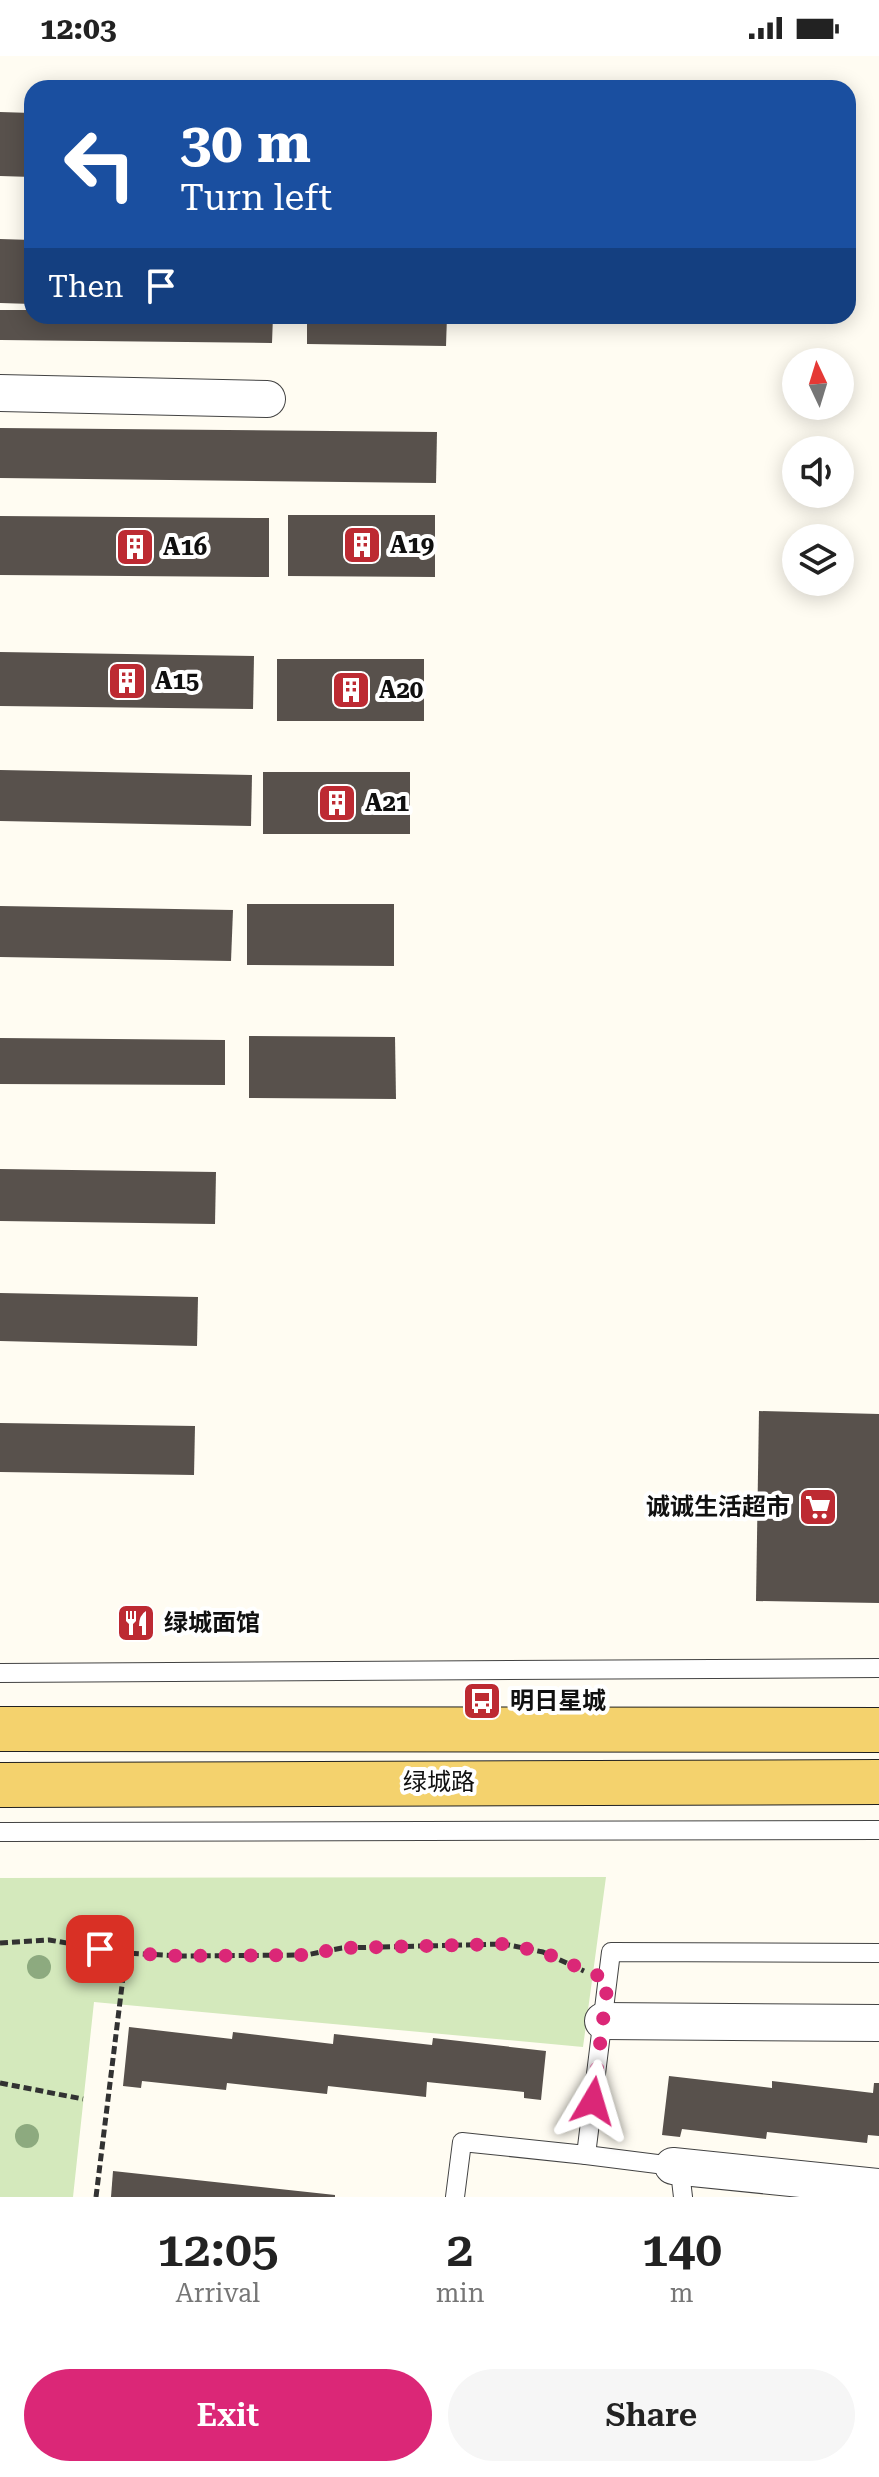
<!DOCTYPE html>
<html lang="en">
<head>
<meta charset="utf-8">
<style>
  :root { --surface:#fff; --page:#f6f6f6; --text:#222; --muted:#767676; --accent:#db2777 }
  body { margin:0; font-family:"Roboto Serif","Noto Sans SC",serif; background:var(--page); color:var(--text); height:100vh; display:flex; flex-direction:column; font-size:30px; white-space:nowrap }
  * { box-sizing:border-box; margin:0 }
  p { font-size:26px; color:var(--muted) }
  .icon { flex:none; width:44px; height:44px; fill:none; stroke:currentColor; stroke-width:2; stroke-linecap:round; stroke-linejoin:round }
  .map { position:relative; height:2141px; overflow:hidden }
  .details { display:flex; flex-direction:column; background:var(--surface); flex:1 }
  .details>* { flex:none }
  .banner { position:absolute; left:24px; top:24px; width:832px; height:244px; border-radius:24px; box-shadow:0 4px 20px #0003; background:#1a4fa0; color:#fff; overflow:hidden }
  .needle { width:52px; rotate:356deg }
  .buttons { position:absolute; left:782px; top:292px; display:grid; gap:16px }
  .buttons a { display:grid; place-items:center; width:72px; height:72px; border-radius:50%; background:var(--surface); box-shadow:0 4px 20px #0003; font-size:40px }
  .pin { position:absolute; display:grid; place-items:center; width:68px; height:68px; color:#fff; margin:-34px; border-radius:16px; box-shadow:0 4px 12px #0006 }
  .me { position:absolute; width:88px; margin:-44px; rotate:7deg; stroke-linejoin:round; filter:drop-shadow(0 0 6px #0008) }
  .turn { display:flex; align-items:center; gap:28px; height:168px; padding:0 24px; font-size:36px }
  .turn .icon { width:104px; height:104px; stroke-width:2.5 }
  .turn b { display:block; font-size:56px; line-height:68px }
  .then { display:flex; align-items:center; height:76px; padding:0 24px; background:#0003; gap:16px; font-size:30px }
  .eta { display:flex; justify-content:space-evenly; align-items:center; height:136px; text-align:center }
  .eta b { font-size:48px; font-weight:600; line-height:56px }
  .cta { display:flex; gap:16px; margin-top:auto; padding:16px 24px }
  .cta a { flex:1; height:92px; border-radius:48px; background:var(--accent); color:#fff; font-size:32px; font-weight:600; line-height:92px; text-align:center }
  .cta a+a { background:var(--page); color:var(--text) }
  .status { display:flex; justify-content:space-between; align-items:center; height:56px; padding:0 40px; background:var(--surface); direction:ltr }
  .status svg { height:22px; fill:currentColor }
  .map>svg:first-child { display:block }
  .green { fill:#d4e9bc }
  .building { fill:#58514c }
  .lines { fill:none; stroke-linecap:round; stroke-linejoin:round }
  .lane-casing { stroke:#434343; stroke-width:20 }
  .street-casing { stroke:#434343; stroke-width:38 }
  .primary-casing { stroke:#212121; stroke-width:46 }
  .path { stroke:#323232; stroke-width:5; stroke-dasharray:8 4; stroke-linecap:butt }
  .lane { stroke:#fff; stroke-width:18 }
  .street { stroke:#fff; stroke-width:36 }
  .primary { stroke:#f4d26d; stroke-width:44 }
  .tree { fill:#8daa7f }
  .route { stroke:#db2777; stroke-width:14; stroke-dasharray:0 25.2 }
  .labels { text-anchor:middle; stroke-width:8; stroke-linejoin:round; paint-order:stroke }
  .poi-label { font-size:24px; font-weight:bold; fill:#101010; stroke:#fff; text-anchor:start }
  .street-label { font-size:24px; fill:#101010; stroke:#fff }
</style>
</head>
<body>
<div class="status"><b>12:03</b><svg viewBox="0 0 49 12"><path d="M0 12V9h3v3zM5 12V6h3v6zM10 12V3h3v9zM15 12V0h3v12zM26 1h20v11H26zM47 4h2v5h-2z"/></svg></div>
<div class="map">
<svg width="879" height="2141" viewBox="0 0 879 2141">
  <rect width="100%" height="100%" fill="#fffcf2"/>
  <path class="green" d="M606,1821L583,1991L94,1946L73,2141H0V1822Z"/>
  <g class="building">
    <path d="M0,56L32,57V121L0,120Z"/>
    <path d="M0,183L32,184V248L0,247Z"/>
    <path d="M0,254H32V260H273L272,287L0,284Z"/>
    <path d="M307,260H447L446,290L307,288Z"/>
    <path d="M0,372L437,376L436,427L0,422Z"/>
    <path d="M288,459H435V521L288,520Z"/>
    <path d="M0,460L269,462V521L0,519Z"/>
    <path d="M0,596L254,600L253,653L0,650Z"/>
    <rect x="277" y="603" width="147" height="62"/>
    <path d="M0,714L252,719L251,770L0,765Z"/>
    <rect x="263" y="716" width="147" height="62"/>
    <path d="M247,848H394V910L247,909Z"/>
    <path d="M0,850L233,854L231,905L0,901Z"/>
    <path d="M249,980L395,981L396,1043L249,1042Z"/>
    <path d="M0,982L225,984V1029L0,1028Z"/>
    <path d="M0,1113L216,1116L215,1168L0,1165Z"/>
    <path d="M0,1237L198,1241L197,1290L0,1285Z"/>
    <path d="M759,1355L879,1358V1547L756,1545Z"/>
    <path d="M0,1367L195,1370L194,1419L0,1416Z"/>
    <path d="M129,1971L232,1983L233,1976L333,1988L334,1978L432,1989L433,1982L546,1995L541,2044L524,2042V2036L427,2026L426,2041L328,2030L327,2038L227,2027L226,2034L142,2025L141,2032L123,2030Z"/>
    <path d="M669,2020L772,2032V2025L873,2037L874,2027H879V2080L868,2079L867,2087L767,2076L766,2083L682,2073L680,2081L662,2079Z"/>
    <path d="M113,2115L335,2139V2141H111Z"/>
  </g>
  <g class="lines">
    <g class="lane-casing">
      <g id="lane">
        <path d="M0,1617L879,1612"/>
        <path d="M0,1776L879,1774"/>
        <path d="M586,2099L673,2110L681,2124L683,2141"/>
        <path d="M455,2141L462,2086L586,2099L611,1896L879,1897"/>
      </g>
    </g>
    <g class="street-casing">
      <g id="street">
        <path d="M0,337L267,343"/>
        <path d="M603,1965L879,1967"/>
        <path d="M673,2110L879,2131"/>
      </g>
    </g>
    <g class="primary-casing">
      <g id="primary">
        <path d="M0,1673L879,1674"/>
        <path d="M0,1729L879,1726"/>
      </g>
    </g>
    <g class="path">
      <path d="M0,1887L49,1884L126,1897L180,1900L306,1899L342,1892L504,1888L543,1896L584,1915"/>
      <path d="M0,2027L83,2043"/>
      <path d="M96,2141L126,1897"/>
    </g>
    <use href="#lane" class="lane"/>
    <use href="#street" class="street"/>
    <use href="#primary" class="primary"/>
  </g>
  <g class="tree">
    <circle cx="39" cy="1911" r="12"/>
    <circle cx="27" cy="2080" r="12"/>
  </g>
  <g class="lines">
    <path class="route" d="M100,1893L126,1897L180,1900L306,1899L342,1892L504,1888L543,1896L608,1924L593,2045"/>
  </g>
  <defs>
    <g id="building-square" transform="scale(2)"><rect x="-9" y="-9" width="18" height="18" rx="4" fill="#bd2a32" stroke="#fff"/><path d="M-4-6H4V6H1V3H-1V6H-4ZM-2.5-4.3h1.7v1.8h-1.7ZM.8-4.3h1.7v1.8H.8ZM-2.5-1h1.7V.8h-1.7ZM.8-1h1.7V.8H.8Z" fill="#fff"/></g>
    <g id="supermarket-square" transform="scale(2)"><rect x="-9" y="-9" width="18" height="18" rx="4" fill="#bd2a32" stroke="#fff"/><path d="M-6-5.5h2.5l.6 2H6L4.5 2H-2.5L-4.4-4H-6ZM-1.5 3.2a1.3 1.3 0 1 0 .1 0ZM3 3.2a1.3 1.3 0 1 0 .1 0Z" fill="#fff"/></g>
    <g id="restaurant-square" transform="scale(2)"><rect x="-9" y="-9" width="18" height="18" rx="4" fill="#bd2a32" stroke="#fff"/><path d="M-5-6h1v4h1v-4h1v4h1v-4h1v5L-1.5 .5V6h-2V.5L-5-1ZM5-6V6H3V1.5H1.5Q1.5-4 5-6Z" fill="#fff"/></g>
    <g id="bus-square" transform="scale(2)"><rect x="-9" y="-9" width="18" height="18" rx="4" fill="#bd2a32" stroke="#fff"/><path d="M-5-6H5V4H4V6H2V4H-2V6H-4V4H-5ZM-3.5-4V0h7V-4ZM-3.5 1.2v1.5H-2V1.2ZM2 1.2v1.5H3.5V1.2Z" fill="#fff"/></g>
  </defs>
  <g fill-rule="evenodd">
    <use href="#building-square" x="362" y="489"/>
    <use href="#building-square" x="135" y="491"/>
    <use href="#building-square" x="127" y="625"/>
    <use href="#building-square" x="351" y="634"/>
    <use href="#building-square" x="337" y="747"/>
    <use href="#supermarket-square" x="818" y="1451"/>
    <use href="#restaurant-square" x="136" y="1567"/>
    <use href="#bus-square" x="482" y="1645"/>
  </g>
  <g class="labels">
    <g class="poi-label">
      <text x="390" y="497">A19</text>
      <text x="163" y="499">A16</text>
      <text x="155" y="633">A15</text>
      <text x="379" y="642">A20</text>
      <text x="365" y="755">A21</text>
      <text x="790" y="1459" text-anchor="end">诚诚生活超市</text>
      <text x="164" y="1575">绿城面馆</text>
      <text x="510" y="1653">明日星城</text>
    </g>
    <g class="street-label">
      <text x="439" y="1734">绿城路</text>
    </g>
  </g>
</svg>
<div class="buttons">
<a><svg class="needle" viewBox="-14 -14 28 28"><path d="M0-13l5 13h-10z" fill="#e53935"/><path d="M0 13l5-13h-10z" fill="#767676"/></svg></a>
<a><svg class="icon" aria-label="sound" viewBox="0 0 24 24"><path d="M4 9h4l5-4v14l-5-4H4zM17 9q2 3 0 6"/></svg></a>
<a><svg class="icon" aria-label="layers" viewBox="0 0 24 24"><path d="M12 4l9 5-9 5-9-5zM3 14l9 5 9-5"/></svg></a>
</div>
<div class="pin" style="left:100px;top:1893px;background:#d93025"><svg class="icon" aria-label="arrive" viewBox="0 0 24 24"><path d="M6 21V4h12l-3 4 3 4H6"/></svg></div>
<svg class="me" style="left:593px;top:2045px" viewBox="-20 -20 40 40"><path d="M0-17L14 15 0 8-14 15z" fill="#db2777" stroke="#fff" stroke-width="4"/></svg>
<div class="banner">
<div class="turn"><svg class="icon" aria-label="left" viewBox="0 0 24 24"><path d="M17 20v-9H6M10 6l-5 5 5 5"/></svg><div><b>30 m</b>Turn left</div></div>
<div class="then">Then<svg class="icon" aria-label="arrive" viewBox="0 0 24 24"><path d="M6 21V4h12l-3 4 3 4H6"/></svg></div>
</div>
</div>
<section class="details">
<div class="eta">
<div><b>12:05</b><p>Arrival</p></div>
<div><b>2</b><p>min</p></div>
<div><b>140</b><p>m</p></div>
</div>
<div class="cta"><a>Exit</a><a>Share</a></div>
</section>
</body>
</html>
